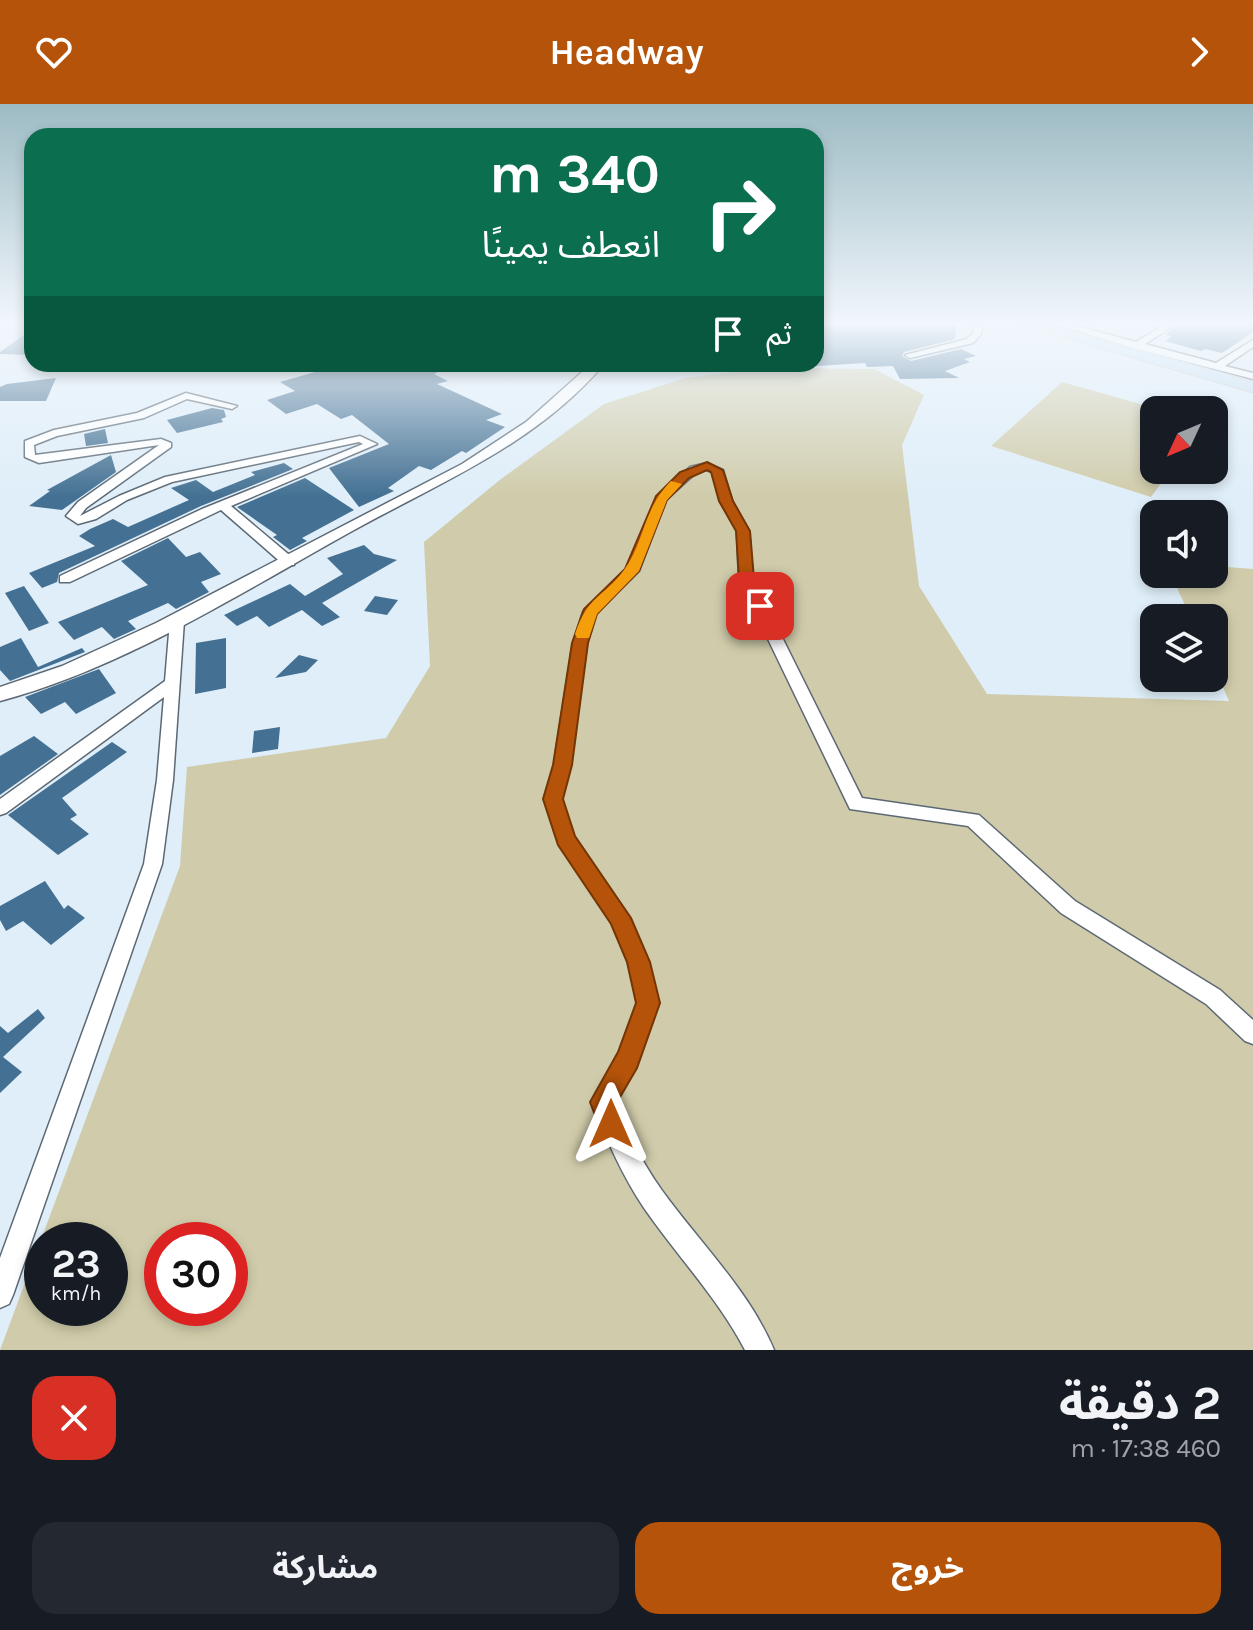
<!DOCTYPE html>
<html lang="ar">
<head>
<meta charset="utf-8">
<style>
  :root { --surface:#171b24; --page:#242831; --text:#f1f3f6; --muted:#9ea1a6; --accent:#b45309 }
  body { margin:0; font-family:Karla,"Noto Sans Arabic",sans-serif; background:var(--page); color:var(--text); direction:rtl; height:100vh; display:flex; flex-direction:column; font-size:30px; white-space:nowrap }
  * { box-sizing:border-box; margin:0 }
  p { font-size:26px; color:var(--muted) }
  .icon { flex:none; width:44px; height:44px; fill:none; stroke:currentColor; stroke-width:2; stroke-linecap:round; stroke-linejoin:round }
  .map { position:relative; height:1246px; overflow:hidden; direction:ltr }
  .sheet { display:flex; flex-direction:column; background:var(--surface); flex:1 }
  .sheet>* { flex:none }
  .banner { position:absolute; left:24px; top:24px; width:800px; height:244px; border-radius:24px; box-shadow:0 4px 12px #0003; direction:rtl; background:#0b6e4f; color:#fff; overflow:hidden }
  .needle { width:52px; rotate:226deg }
  .fabs { position:absolute; left:1140px; top:292px; display:grid; gap:16px }
  .fabs a { display:grid; place-items:center; width:88px; height:88px; border-radius:16px; background:var(--surface); box-shadow:0 4px 12px #0003; font-size:40px }
  .speed { position:absolute; left:24px; top:1118px; display:flex; gap:16px; font-size:40px; font-weight:700; text-align:center }
  .speed>* { display:grid; place-content:center; width:104px; height:104px; border-radius:50%; background:var(--surface); box-shadow:0 4px 12px #0003; line-height:1 }
  .speed small { font-size:20px; font-weight:400 }
  .speed .limit { border:12px solid #d22; background:#fff; color:#111 }
  .pin { position:absolute; display:grid; place-items:center; width:68px; height:68px; color:#fff; margin:-34px; border-radius:16px; box-shadow:0 4px 12px #0006 }
  .me { position:absolute; width:88px; margin:-44px; rotate:0deg; stroke-linejoin:round; filter:drop-shadow(0 0 6px #0008) }
  .turn { display:flex; align-items:center; gap:28px; height:168px; padding:0 32px; font-size:36px }
  .turn .icon { width:104px; height:104px; stroke-width:2.5 }
  .turn b { display:block; font-size:56px; line-height:68px }
  .then { display:flex; align-items:center; height:76px; padding:0 32px; background:#0003; gap:16px; font-size:30px }
  .round { display:grid; place-items:center; flex:none; width:84px; height:84px; border-radius:24px; background:var(--page) }
  .head { display:flex; align-items:center; justify-content:space-between; height:136px; padding:0 32px }
  h1 { font-size:48px; font-weight:700; line-height:60px }
  .button { display:flex; gap:16px; margin-top:auto; padding:16px 32px }
  .button a { flex:1; height:92px; border-radius:24px; background:var(--accent); color:#fff; font-size:32px; font-weight:700; line-height:92px; text-align:center }
  .button a+a { background:var(--page); color:var(--text) }
  header { display:flex; justify-content:space-between; align-items:center; height:104px; padding:0 32px; background:var(--accent); color:#fff; font-size:36px; font-weight:700 }
  .map>svg:first-child { display:block }
  .green { fill:#d0ccab; fill-rule:evenodd }
  .building { fill:#447193 }
  .lines { fill:none; stroke-linecap:round; stroke-linejoin:round }
  .minor-casing { stroke:#5c6974; stroke-width:3 }
  .tertiary-casing { stroke:#5c6974; stroke-width:3 }
  .primary-casing { stroke:#cdcfcf; stroke-width:3 }
  .minor { fill:#fff; fill-rule:evenodd }
  .tertiary { fill:#fff; fill-rule:evenodd }
  .primary { fill:#c5e0f4; fill-rule:evenodd }
  .route { fill:#b45309; stroke:#753606; stroke-width:2 }
  .slow { fill:#f59e0b }
</style>
</head>
<body>
<header><svg class="icon" aria-label="forward" viewBox="0 0 24 24"><path d="M9 5l7 7-7 7"/></svg>Headway<svg class="icon" aria-label="heart" viewBox="0 0 24 24"><path d="M12 20l-8-8c-3-5 5-10 8-4 3-6 11-1 8 4z"/></svg></header>
<div class="map">
<svg width="1253" height="1246" viewBox="0 0 1253 1246">
  <rect width="100%" height="100%" fill="#dfeef9"/>
  <g class="green">
    <path d="M767,264L874,265L924,291L902,341L919,482L987,590L1229,597L1214,563V514H1191L1177,484L1185,470H1214V462L1253,465V1246H0L180,762L187,663L386,634L430,562L424,438L501,375L604,300L685,274ZM42,1136H110V1204H42ZM162,1136H230V1204H162Z"/>
    <path d="M1062,278L1162,306H1154V366H1171L1151,393L991,342Z"/>
  </g>
  <g class="building">
    <path d="M816,218H956L955,235L904,248L902,252L911,257L961,245L976,252L964,255L970,258L945,267L959,274L900,275L893,262L867,263L865,259L816,262Z"/>
    <path d="M1182,218H1253V228L1222,249L1205,245L1201,247L1165,237L1172,232L1165,231Z"/>
    <path d="M32,225V251L0,250V248Z"/>
    <path d="M343,260H456L434,270L448,277L437,280L502,310L486,316L505,323L466,349L462,347L431,366L419,362L388,384L394,387L359,403L329,364L389,340L352,311L341,315L317,300L286,310L267,296L295,287L280,278Z"/>
    <path d="M56,274L46,297H0V283L7,280Z"/>
    <path d="M212,304L224,306L226,313L221,315L223,318L177,329L167,316Z"/>
    <path d="M105,325L108,339L86,342L84,330Z"/>
    <path d="M111,351L116,368L62,406L29,402L50,387L47,386Z"/>
    <path d="M284,359L293,365L201,402L59,469L57,478L42,484L29,469L95,442L79,432L90,425L113,415L128,423L189,396L171,384L196,376L213,388L255,371L251,368Z"/>
    <path d="M305,374L354,406L302,434L307,437L290,446L273,433L277,431L237,403Z"/>
    <path d="M168,434L186,453L200,448L221,470L201,478L209,488L176,505L168,499L128,517L136,525L114,535L102,523L74,536L58,518L148,481L121,457Z"/>
    <path d="M364,441L374,450L397,456L322,499L340,513L322,522L302,506L269,523L257,512L237,522L224,511L290,480L305,492L343,470L327,454Z"/>
    <path d="M24,482L49,519L29,527L5,489Z"/>
    <path d="M375,492L398,496L387,511L364,507Z"/>
    <path d="M21,534L38,563L82,544L85,548L10,577L0,566V543Z"/>
    <path d="M226,534V584L195,590L196,539Z"/>
    <path d="M299,551L318,556L306,568L275,574Z"/>
    <path d="M99,565L116,589L76,610L65,598L41,610L25,593Z"/>
    <path d="M280,623L278,645L252,649L254,627Z"/>
    <path d="M34,632L58,650L0,691V652Z"/>
    <path d="M112,638L127,648L62,694L77,711L70,715L89,730L58,751L8,711Z"/>
    <path d="M45,777L64,805L68,801L85,814L51,841L23,817L6,827L0,816V802Z"/>
    <path d="M38,905L45,914L3,953L22,968L0,989V922L8,929Z"/>
  </g>
  <g class="lines">
    <g class="minor-casing">
      <g id="minor">
        <path d="M975,218H983L981,230L973,239L910,254L905,251L967,235L973,229Z"/>
        <path d="M1048,218H1062L1136,238L1169,218H1179L1145,240L1216,259L1253,236V243L1225,262L1253,269V275L1133,244Z"/>
        <path d="M186,289L237,302L232,305L187,295L144,314L57,332L34,341L35,351L161,335L171,339V343L86,404L80,412L119,392L165,373L360,332L377,340L231,402L294,455V461H284L221,406L70,478H60V472L202,405L363,340L359,338L172,378L127,396L96,415L78,420L66,412L78,398L159,341L39,359L25,353V337L54,326L137,309Z"/>
        <path d="M707,359L723,366L732,397L749,427L753,475L862,694L979,711L1075,797L1220,886L1253,916V940L1245,937L1206,900L1061,809L968,722L850,705L739,475L737,427L720,397L712,368L706,366L698,367L666,396L639,467L596,509L587,539L570,661L562,695L573,733L630,814L648,858L659,899L636,963L615,999C629,1033 646,1066 669,1096C705,1144 750,1189 774,1246H745C718,1194 677,1152 644,1104C622,1071 606,1035 592,998L619,949L637,899L628,858L612,818L559,740L544,695L554,661L573,539L583,508L626,465L657,393L690,363Z"/>
        <path d="M177,513L184,517L173,676L162,760L13,1191L9,1200L0,1204V1154L144,760L157,676L164,593L6,709L0,711V695L165,577L170,517Z"/>
      </g>
    </g>
    <g class="tertiary-casing">
      <path id="tertiary" d="M591,260H604C536,340 443,377 354,426C242,488 124,564 0,597V583L62,562L156,519L462,360L526,318Z"/>
    </g>
    <g class="primary-casing">
      <path id="primary" d="M1012,218H1035L1253,278V288Z"/>
    </g>
    <use href="#minor" class="minor"/>
    <use href="#tertiary" class="tertiary"/>
    <use href="#primary" class="primary"/>
  </g>
  <linearGradient id="sky" x2="0" y2="1"><stop stop-color="#9dbbc4"/><stop offset="0.56" stop-color="#f1f7fc"/><stop offset="1" stop-color="#f1f7fc" stop-opacity="0"/></linearGradient>
  <rect width="1253" height="392" fill="url(#sky)"/>
  <path class="route" d="M707,358L723,366L733,397L750,427L754,475L767,502L760,506L754,505L739,475L736,427L719,397L711,368L707,366L689,374L667,396L639,467L597,510L588,539L572,661L563,695L575,732L631,814L650,858L660,899L637,964L616,1000L625,1020L621,1029L611,1033L602,1029L590,998L618,948L636,899L627,858L611,820L558,741L543,695L553,661L572,539L584,505L625,465L656,392L680,368Z"/>
  <path class="slow" d="M671,377L682,380L667,396L639,467L597,510L589,534H577L575,530C588,491 603,494 624,466C645,438 642,406 671,377Z"/>
</svg>
<div class="fabs">
<a><svg class="needle" viewBox="-14 -14 28 28"><path d="M0-13l5 13h-10z" fill="#e53935"/><path d="M0 13l5-13h-10z" fill="#9ea1a6"/></svg></a>
<a><svg class="icon" aria-label="sound" viewBox="0 0 24 24"><path d="M4 9h4l5-4v14l-5-4H4zM17 9q2 3 0 6"/></svg></a>
<a><svg class="icon" aria-label="layers" viewBox="0 0 24 24"><path d="M12 4l9 5-9 5-9-5zM3 14l9 5 9-5"/></svg></a>
</div>
<div class="speed"><div>23<small>km/h</small></div><div class="limit">30</div></div>
<div class="pin" style="left:760px;top:502px;background:#d93025"><svg class="icon" aria-label="arrive" viewBox="0 0 24 24"><path d="M6 21V4h12l-3 4 3 4H6"/></svg></div>
<svg class="me" style="left:611px;top:1020px" viewBox="-20 -20 40 40"><path d="M0-17L14 15 0 8-14 15z" fill="#b45309" stroke="#fff" stroke-width="4"/></svg>
<div class="banner">
<div class="turn"><svg class="icon" aria-label="right" viewBox="0 0 24 24"><path d="M7 20v-9h11M14 6l5 5-5 5"/></svg><div><b>340 m</b>انعطف يمينًا</div></div>
<div class="then">ثم<svg class="icon" aria-label="arrive" viewBox="0 0 24 24"><path d="M6 21V4h12l-3 4 3 4H6"/></svg></div>
</div>
</div>
<section class="sheet">
<div class="head"><div><h1>2 دقيقة</h1><p>460 m · 17:38</p></div><a class="round" style="background:#d93025;color:#fff"><svg class="icon" aria-label="close" viewBox="0 0 24 24"><path d="M6 6l12 12M18 6L6 18"/></svg></a></div>
<div class="button"><a>خروج</a><a>مشاركة</a></div>
</section>
</body>
</html>
